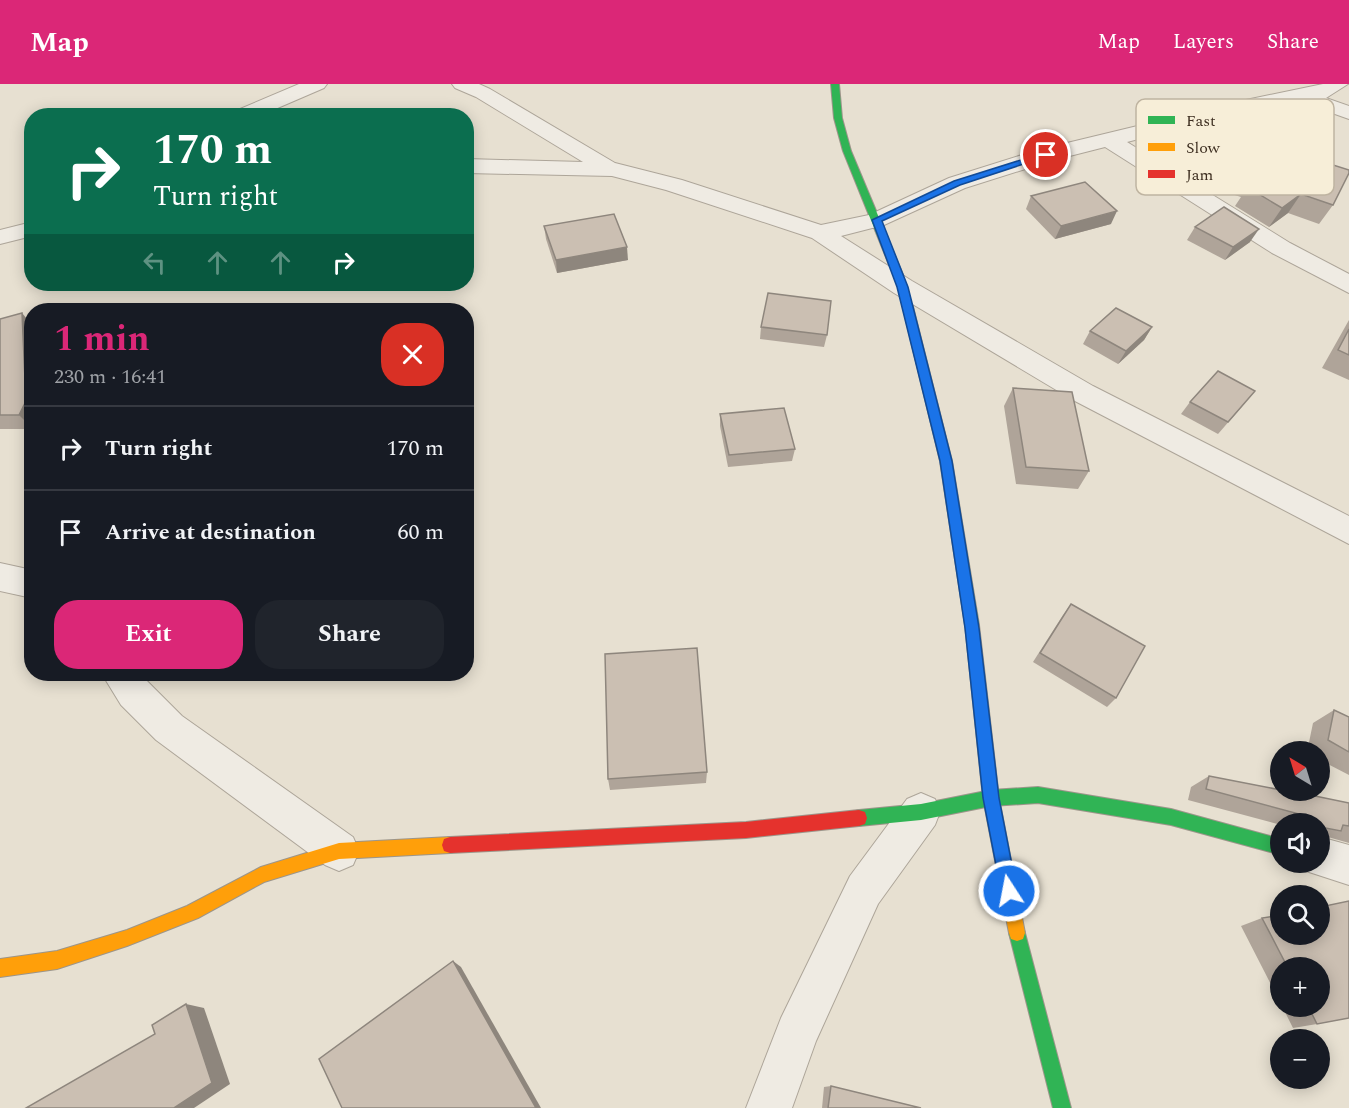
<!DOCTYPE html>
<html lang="en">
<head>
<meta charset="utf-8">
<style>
  :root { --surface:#171b24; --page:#20242c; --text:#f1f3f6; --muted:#9ea1a6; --line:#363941; --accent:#db2777 }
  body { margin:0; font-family:Spectral,serif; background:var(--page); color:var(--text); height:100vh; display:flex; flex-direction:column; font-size:22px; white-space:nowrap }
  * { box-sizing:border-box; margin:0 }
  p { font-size:20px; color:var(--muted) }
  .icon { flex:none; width:33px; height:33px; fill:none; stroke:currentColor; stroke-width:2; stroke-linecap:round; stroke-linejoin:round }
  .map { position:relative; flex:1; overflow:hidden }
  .sheet { position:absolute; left:24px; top:219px; width:450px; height:378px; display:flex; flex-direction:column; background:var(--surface); border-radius:24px; box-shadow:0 3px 15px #0003 }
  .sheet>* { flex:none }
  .hud { position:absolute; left:24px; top:24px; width:450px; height:183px; border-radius:24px; box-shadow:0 3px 15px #0003; background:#0b6e4f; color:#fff; overflow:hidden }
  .needle { width:39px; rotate:322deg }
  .tools { position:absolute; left:1270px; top:657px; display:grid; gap:12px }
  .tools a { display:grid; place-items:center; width:60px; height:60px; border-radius:50%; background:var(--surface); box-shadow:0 3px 15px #0003; font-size:30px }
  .pin { position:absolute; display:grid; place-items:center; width:51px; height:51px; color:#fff; margin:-26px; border:3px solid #fff; border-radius:50%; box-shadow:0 2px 6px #0007 }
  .me { position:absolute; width:66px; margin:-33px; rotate:349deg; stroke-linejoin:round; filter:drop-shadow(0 0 4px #0008) }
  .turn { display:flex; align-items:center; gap:21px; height:126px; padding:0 30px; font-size:27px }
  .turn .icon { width:78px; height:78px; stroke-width:2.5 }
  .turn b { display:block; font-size:42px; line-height:51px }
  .lanes { display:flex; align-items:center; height:57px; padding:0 30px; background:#0003; justify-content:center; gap:30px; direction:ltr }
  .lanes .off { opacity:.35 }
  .round { display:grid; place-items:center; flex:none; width:63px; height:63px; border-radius:24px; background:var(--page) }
  .headline { display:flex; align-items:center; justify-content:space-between; height:102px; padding:0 30px }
  h1 { font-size:36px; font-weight:700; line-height:45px; color:var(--accent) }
  .cta { display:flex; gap:12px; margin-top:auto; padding:12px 30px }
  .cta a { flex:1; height:69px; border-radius:24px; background:var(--accent); color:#fff; font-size:24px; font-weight:700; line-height:69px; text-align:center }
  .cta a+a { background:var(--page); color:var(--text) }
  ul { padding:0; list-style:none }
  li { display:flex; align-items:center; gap:18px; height:84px; padding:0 30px; border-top:2px solid var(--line) }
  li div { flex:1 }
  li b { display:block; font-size:22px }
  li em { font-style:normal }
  header { display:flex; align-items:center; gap:36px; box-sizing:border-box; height:84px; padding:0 30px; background:var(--accent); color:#fff }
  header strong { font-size:28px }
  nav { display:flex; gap:33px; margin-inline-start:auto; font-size:21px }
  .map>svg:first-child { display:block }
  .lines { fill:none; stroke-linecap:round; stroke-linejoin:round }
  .street-casing { stroke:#ada599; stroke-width:2 }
  .fast-casing { stroke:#9c958a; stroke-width:2 }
  .slow-casing { stroke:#9c958a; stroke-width:2 }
  .jam-casing { stroke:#9c958a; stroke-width:2 }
  .street { fill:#efebe3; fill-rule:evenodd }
  .fast { fill:#30b455; fill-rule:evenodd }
  .slow { fill:#ff9f0a; fill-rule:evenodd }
  .jam { fill:#e5322d; fill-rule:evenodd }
  .wall { fill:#afa499 }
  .shaded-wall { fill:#8e867d }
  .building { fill:#cbbfb2; stroke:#8e867d; stroke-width:1.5 }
  .route { fill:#1a73e8; stroke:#114b97; stroke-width:1.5 }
  .key { fill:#f7eed8; stroke:#bfb4a1; stroke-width:1.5 }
  .key-label { font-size:16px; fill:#3d2e20 }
</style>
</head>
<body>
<header>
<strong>Map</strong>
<nav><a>Map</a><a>Layers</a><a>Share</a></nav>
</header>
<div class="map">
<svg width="1349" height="1024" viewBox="0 0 1349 1024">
  <rect width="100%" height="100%" fill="#e7e0d1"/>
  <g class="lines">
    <g class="street-casing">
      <g id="street">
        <path d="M299,0H327L324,4L259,32H230L233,28Z"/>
        <path d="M452,0H479L490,5L615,79L682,96L821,141L869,131L949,94L1038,66L1241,17L1323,0H1348L1326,14L1349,22V35L1301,18L1241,29L1127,58L1290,159L1349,190V209L1272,169L1105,63L1054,76L965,104L884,141L841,152L912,197L1093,302L1349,432V460L1073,316L894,209L812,154L666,106L612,92L466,89V75L583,78L476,13L455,4Z"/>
        <path d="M32,138V152L0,160V146Z"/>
        <path d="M0,479L32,486V514L0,507Z"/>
        <path d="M102,590H140L182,632L353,753L359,767L353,781L339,787L325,781L156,656L121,621Z"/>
        <path d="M921,709L935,715L940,728L935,741L878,820L816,957L792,1024H746L781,934L850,792L907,715Z"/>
        <path d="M1320,753L1349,761V801L1306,787L1303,778H1320Z"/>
      </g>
    </g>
    <g class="fast-casing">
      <g id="fast">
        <path d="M831,0H839L842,34L851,67L908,203L952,377L979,541L977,545L972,547L967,545L965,541L940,377L898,203L843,67L834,34Z"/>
        <path d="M1038,703L1171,725L1281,755V771L1171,741L1038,719L991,722L921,736L859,742L853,740L851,734L853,728L859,726L921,720L991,706Z"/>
        <path d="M1017,841L1023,843L1025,849L1071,1024H1053L1009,849L1011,843Z"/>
      </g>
    </g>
    <g class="slow-casing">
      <g id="slow">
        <path d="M972,535L977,537L979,541L999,714L1025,849L1023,855L1017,857L1011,855L1009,849L983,714L965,541L967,537Z"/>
        <path d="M450,753L456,755L458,761L456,767L450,769L339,775L264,798L198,834L127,862L57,885L0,893V875L57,867L127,846L187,822L261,783L339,759Z"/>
      </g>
    </g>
    <g class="jam-casing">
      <path id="jam" d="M859,726L865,728L867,734L865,740L859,742L746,754L450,769L444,767L442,761L444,755L450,753L746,738Z"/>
    </g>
    <use href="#street" class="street"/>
    <use href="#fast" class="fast"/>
    <use href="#slow" class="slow"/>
    <use href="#jam" class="jam"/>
  </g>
  <g class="wall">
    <path d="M1230,87L1333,121L1319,140L1288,129L1269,143L1235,122L1241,113L1219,106Z"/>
    <path d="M1031,112L1111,140L1055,155L1026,125Z"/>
    <path d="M544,142L628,176L557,189L546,155Z"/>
    <path d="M1195,143L1250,158L1225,176L1187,156Z"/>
    <path d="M0,235L32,241V345H0Z"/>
    <path d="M1349,236V296L1322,284Z"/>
    <path d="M761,243L827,251L824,263L760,255Z"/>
    <path d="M1152,243L1144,256L1118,280L1083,260L1090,247Z"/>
    <path d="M1013,304L1089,387L1078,405L1016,400L1004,322Z"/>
    <path d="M1190,318L1245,319L1218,350L1181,330Z"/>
    <path d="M720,330L795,365L792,377L728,383L720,342Z"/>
    <path d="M1071,520L1116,614L1107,623L1033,578L1063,531Z"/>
    <path d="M1334,626L1349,633V691L1320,676V668H1307L1313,639Z"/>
    <path d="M707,688L706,699L610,706L608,695Z"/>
    <path d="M1209,692L1349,719V759L1328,753L1320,756V740H1281V741L1188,716L1191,703Z"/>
    <path d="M1349,817V934L1317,940L1293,944L1282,922H1320V884H1281V920L1241,842L1262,834L1281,831V850H1320V823Z"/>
    <path d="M831,1002L921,1024H822L824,1003Z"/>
  </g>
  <g class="shaded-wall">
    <path d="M1301,110L1288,129L1269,143L1282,124Z"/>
    <path d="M1117,127L1111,140L1055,155L1061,142Z"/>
    <path d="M1259,145L1250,158L1225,176L1233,163Z"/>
    <path d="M627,163L628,176L557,189L556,176Z"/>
    <path d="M22,229L32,241V344L19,331Z"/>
    <path d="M1152,243L1144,256L1118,280L1126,267Z"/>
    <path d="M453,877L461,883L541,1024H536Z"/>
    <path d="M186,920L204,924L230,1000L194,1024H174Z"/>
  </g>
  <g class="building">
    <path d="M1251,55L1349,86V89L1333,121L1301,110L1282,124L1247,103L1258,96L1230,87Z"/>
    <path d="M1085,98L1117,127L1061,142L1031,112Z"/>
    <path d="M1224,123L1259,145L1233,163L1195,143Z"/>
    <path d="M614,130L627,163L556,176L544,142Z"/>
    <path d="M768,209L831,217L827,251L761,243Z"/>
    <path d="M1116,224L1152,243L1126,267L1090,247Z"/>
    <path d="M22,229L26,317L19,331H0V235Z"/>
    <path d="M1349,245V271L1338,266Z"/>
    <path d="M1218,287L1255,307L1228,338L1190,318Z"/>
    <path d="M1013,304L1072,308L1089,387L1026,383Z"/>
    <path d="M784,324L795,365L729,371L720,330Z"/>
    <path d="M1071,520L1145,562L1116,614L1040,569Z"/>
    <path d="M697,564L707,688L608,695L605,570Z"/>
    <path d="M1334,626L1349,633V668L1328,656Z"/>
    <path d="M1209,692L1281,706H1286L1349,719V742L1343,741L1341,747L1320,743V740L1305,739L1303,731L1206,705Z"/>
    <path d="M1349,817V934L1317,940L1308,922H1320V884H1288L1262,834L1281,831V850H1320V823Z"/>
    <path d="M453,877L536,1024H342L319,975Z"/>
    <path d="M186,920L212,999L174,1024H26L155,950L152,941Z"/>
    <path d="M831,1002L921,1024H828Z"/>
  </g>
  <path class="route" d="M1043,69L1051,71L960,101L882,137L908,203L952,377L979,544L999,714L1017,807L1015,813L1009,816L1003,813L1001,807L983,714L965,544L940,377L897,203L872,136L954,97Z"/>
  <rect x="1136" y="15" width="198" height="96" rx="9" class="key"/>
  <rect x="1148" y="32" width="27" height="8" fill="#30b455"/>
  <rect x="1148" y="59" width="27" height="8" fill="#ff9f0a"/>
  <rect x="1148" y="86" width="27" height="8" fill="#e5322d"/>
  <g class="key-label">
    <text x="1186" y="42">Fast</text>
    <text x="1186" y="69">Slow</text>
    <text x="1186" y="96">Jam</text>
  </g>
</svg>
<div class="tools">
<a><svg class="needle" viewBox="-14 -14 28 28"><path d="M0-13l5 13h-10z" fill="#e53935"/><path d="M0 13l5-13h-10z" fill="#9ea1a6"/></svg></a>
<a><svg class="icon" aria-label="sound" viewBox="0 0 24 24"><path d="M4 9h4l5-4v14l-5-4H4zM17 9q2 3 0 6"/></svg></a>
<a><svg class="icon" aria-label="search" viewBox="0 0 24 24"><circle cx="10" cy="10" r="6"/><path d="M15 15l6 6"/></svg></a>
<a>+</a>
<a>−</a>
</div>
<div class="pin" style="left:1046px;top:71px;background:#d93025"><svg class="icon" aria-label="arrive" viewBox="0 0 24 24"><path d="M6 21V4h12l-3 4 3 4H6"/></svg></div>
<svg class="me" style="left:1009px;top:807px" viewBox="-20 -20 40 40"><circle r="17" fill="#1a73e8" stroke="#fff" stroke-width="3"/><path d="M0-11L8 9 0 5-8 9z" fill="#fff"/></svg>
<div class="hud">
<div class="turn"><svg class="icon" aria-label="right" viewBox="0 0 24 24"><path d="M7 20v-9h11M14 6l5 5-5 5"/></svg><div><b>170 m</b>Turn right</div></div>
<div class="lanes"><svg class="icon off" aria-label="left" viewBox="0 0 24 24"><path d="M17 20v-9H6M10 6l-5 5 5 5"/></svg><svg class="icon off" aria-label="ahead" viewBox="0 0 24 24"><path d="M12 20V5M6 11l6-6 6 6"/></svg><svg class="icon off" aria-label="ahead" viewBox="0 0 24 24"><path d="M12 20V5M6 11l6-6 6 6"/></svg><svg class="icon" aria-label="right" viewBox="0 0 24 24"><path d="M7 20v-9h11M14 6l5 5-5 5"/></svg></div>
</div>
<section class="sheet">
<div class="headline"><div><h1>1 min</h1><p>230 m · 16:41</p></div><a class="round" style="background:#d93025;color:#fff"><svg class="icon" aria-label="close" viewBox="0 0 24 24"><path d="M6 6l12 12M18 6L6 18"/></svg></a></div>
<ul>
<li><svg class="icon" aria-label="right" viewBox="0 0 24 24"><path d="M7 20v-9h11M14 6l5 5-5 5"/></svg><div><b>Turn right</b></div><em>170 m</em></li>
<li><svg class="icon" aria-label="arrive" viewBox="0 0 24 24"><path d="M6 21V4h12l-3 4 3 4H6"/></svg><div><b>Arrive at destination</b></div><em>60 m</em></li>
</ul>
<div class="cta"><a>Exit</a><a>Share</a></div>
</section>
</div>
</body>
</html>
